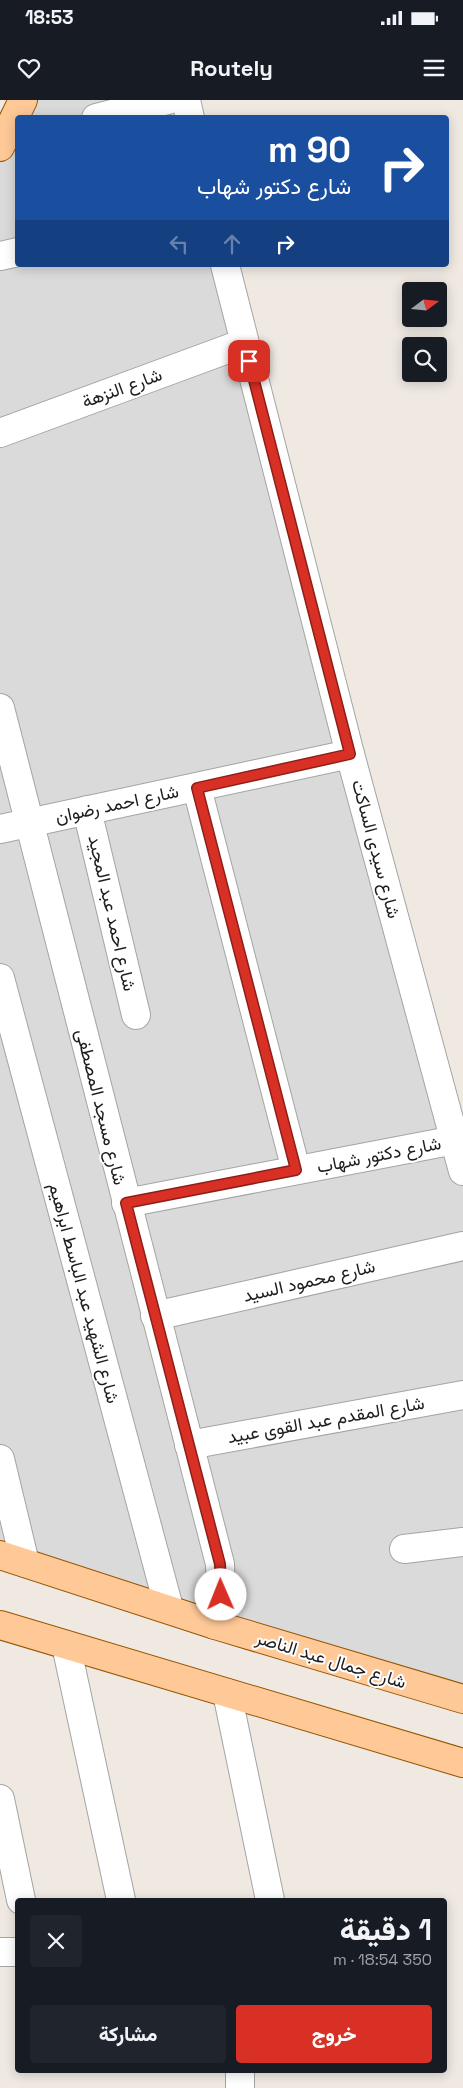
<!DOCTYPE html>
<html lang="ar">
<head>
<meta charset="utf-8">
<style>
  :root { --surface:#171b24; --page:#20242c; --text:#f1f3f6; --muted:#9ea1a6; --accent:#d93025 }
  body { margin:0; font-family:"Space Grotesk",Vazirmatn,sans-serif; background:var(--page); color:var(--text); direction:rtl; height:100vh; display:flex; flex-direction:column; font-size:19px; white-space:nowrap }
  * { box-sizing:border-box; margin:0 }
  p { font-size:16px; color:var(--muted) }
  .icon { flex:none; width:28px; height:28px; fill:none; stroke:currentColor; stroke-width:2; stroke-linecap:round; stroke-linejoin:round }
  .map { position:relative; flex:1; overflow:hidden; direction:ltr }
  .side { position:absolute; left:15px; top:1798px; width:432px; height:175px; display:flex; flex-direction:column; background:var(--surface); border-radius:5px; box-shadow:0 2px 12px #0003; direction:rtl }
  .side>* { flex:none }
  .hud { position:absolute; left:15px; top:15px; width:434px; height:152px; border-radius:5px; box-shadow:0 2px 12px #0003; direction:rtl; background:#1a4fa0; color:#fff; overflow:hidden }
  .needle { width:32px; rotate:74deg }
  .controls { position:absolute; left:402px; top:182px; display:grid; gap:10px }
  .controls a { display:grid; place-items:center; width:45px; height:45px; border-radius:5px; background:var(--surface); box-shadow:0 2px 12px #0003; font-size:25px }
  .pin { position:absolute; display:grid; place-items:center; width:42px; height:42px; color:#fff; margin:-21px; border-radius:10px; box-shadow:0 2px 8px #0006 }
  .me { position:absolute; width:55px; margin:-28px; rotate:359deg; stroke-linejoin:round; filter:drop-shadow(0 0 4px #0008) }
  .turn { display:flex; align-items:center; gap:18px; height:105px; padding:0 15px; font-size:22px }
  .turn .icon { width:65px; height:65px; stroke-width:2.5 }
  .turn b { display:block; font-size:35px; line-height:42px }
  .lanes { display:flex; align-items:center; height:48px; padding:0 15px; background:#0003; justify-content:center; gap:25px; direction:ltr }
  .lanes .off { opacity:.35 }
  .round { display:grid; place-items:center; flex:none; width:52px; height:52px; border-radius:5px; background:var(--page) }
  .headline { display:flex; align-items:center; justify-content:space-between; height:85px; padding:0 15px }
  h1 { font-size:30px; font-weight:800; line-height:38px }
  .cta { display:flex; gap:10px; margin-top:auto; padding:10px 15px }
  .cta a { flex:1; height:58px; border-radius:5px; background:var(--accent); color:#fff; font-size:20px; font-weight:800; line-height:58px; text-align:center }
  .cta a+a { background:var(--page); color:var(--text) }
  .status { display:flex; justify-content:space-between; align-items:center; height:35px; padding:0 25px; background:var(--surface); direction:ltr }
  .status svg { height:14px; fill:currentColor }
  header { display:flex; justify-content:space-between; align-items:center; height:65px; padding:0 15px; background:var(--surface); font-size:22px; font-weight:800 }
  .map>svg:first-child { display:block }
  .residential { fill:#dbdada }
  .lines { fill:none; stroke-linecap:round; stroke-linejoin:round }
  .minor-casing { stroke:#a4a4a4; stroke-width:30 }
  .major-casing { stroke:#965600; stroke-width:30 }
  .minor { stroke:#fff; stroke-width:28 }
  .major { stroke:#ffc897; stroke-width:28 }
  .route-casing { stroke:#8d1f18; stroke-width:12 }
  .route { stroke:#d93025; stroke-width:9 }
  .labels { text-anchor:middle; stroke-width:4; stroke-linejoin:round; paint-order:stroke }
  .street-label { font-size:18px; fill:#1d1d1d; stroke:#fff }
</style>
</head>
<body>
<div class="status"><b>18:53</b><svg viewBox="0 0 49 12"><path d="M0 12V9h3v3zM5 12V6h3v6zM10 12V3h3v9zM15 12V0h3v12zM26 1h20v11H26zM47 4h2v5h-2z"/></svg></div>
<header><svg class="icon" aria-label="menu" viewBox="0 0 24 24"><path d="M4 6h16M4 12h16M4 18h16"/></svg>Routely<svg class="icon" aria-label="heart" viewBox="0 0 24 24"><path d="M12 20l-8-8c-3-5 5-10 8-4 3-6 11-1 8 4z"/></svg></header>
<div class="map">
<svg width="463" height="1988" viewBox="0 0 463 1988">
  <rect width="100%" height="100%" fill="#efe9e2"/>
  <g class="residential">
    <path d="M27,0H185L190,18H19Z"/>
    <path d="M17,20L18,165H229L463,1050V1597L0,1454V56Z"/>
  </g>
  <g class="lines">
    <g class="minor-casing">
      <g id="minor">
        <path d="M186,0L190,18"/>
        <path d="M96,18L168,0"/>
        <path d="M0,156L18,152"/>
        <path d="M225,165L350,654L463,1071"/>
        <path d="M0,333L244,243"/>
        <path d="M0,608L220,1464L221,1495L215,1525"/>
        <path d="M197,688L296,1070"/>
        <path d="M87,710L136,915"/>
        <path d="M0,729L350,654"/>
        <path d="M0,878L169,1508"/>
        <path d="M126,1103L455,1040"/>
        <path d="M155,1216L463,1146"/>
        <path d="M189,1345L463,1295"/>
        <path d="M0,1359L25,1463"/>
        <path d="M404,1449L463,1442"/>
        <path d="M66,1545L121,1800"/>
        <path d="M227,1593L270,1800"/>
        <path d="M0,1699L21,1800"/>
        <path d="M0,1852H18"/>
        <path d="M240,1970V1988"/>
      </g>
    </g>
    <g class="major-casing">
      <g id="major">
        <path d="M0,47L23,0"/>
        <path d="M0,1455L215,1525L463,1599"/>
        <path d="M0,1525L463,1663"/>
      </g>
    </g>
    <use href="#minor" class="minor"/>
    <use href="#major" class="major"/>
  </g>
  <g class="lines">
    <g class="route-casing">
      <path id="route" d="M221,1495L220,1464L126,1103L296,1070L197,688L350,654L249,261"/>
    </g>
    <use href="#route" class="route"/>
  </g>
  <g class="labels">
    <g class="street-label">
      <text transform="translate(122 288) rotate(-20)" y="6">شارع النزهة</text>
      <text transform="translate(117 704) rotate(-12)" y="6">شارع احمد رضوان</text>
      <text transform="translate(376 749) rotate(75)" y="6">شارع سيدى الساكت</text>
      <text transform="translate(112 813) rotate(77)" y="6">شارع احمد عبد المجيد</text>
      <text transform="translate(101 1007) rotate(76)" y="6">شارع مسجد المصطفى</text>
      <text transform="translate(379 1055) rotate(-11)" y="6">شارع دكتور شهاب</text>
      <text transform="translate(309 1181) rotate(-13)" y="6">شارع محمود السيد</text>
      <text transform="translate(84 1193) rotate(75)" y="6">شارع الشهيد عبد الباسط ابراهيم</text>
      <text transform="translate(326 1320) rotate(-10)" y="6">شارع المقدم عبد القوى عبيد</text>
      <text transform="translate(331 1560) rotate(17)" y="6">شارع جمال عبد الناصر</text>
    </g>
  </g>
</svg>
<div class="controls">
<a><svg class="needle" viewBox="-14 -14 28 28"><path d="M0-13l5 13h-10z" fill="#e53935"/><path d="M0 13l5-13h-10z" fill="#9ea1a6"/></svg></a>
<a><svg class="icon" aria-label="search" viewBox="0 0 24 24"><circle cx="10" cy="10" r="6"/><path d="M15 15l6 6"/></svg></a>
</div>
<div class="pin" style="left:249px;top:261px;background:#d93025"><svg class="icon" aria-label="arrive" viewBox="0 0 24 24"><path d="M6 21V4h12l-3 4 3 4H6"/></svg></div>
<svg class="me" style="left:221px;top:1495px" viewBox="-20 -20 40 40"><circle r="19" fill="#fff"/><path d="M0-13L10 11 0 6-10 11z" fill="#d93025"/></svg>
<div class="hud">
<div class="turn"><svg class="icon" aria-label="right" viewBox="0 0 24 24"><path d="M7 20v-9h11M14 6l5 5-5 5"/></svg><div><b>90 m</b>شارع دكتور شهاب</div></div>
<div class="lanes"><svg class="icon off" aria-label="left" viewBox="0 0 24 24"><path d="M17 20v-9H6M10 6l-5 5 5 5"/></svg><svg class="icon off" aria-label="ahead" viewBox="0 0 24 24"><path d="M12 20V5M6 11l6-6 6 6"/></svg><svg class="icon" aria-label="right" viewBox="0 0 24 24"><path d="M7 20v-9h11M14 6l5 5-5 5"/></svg></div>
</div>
<section class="side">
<div class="headline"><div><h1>1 دقيقة</h1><p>350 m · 18:54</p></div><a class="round"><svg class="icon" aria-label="close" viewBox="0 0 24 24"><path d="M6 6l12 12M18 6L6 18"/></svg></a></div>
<div class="cta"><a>خروج</a><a>مشاركة</a></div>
</section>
</div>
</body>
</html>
